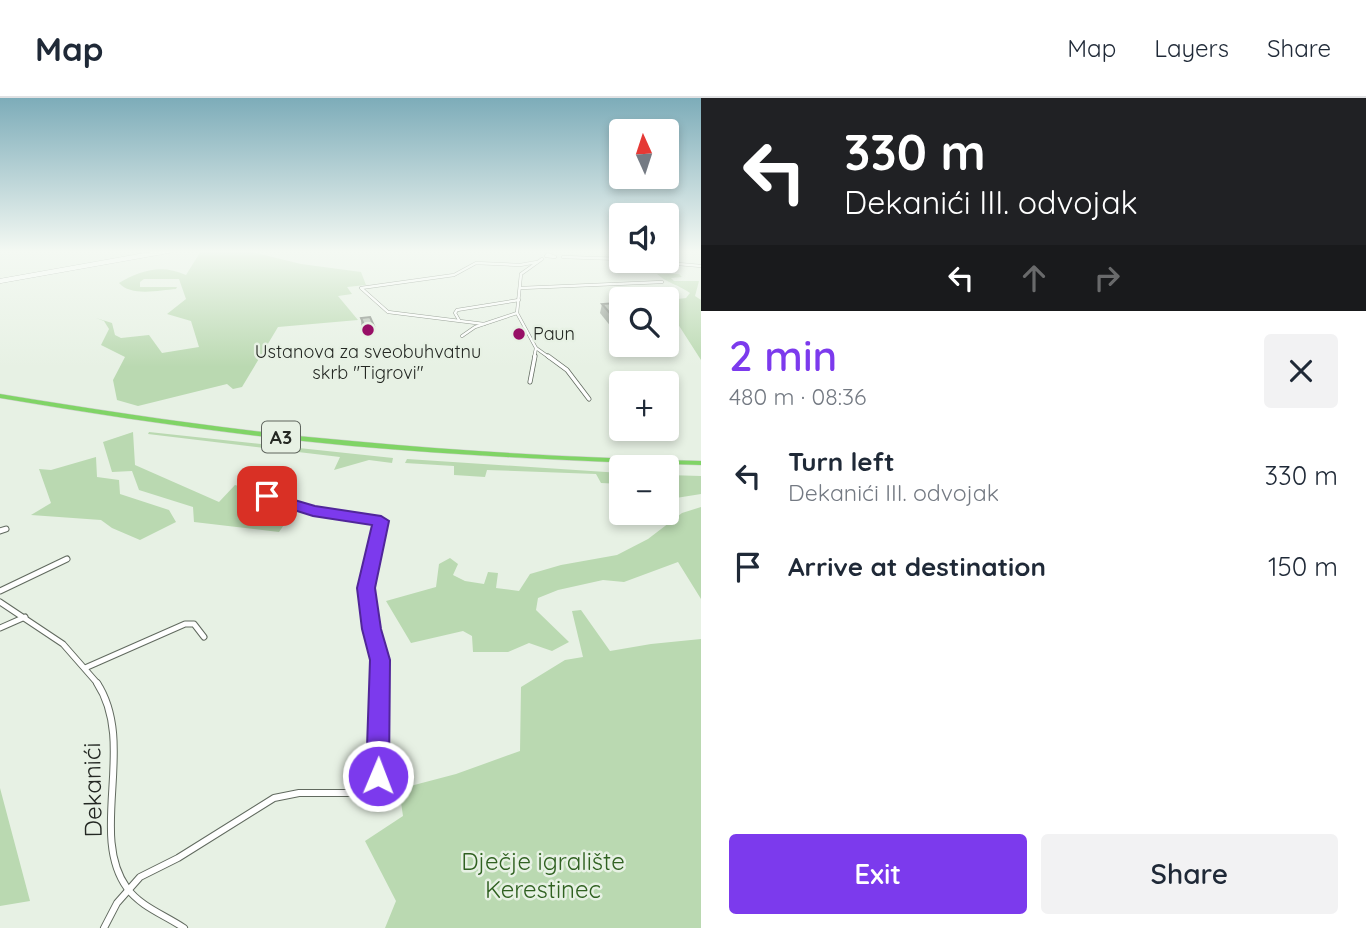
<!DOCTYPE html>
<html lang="en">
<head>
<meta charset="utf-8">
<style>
  :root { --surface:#fff; --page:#f2f2f3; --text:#1f2937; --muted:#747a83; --line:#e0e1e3; --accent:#7c3aed }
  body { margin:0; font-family:Quicksand,sans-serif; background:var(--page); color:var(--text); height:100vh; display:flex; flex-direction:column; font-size:26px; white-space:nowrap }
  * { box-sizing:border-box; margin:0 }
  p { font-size:23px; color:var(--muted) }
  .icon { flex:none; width:38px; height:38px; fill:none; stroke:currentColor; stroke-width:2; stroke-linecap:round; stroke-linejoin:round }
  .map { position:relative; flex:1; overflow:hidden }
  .sheet { display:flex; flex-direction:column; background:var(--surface); width:665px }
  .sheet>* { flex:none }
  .top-card { background:#202124; color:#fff; overflow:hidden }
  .needle { width:46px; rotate:357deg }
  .controls { position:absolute; left:609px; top:21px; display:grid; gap:14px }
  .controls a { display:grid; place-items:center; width:70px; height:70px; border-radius:7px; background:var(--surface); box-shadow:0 4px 10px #0003; font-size:35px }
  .pin { position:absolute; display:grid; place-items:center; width:60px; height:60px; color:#fff; margin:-30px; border-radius:14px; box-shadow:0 4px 10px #0006 }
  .me { position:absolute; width:77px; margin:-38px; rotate:1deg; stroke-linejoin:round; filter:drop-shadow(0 0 5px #0008) }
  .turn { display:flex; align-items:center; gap:24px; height:147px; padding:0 28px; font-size:32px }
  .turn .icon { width:91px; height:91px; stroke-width:2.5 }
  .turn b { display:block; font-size:49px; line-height:60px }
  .lanes { display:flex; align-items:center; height:66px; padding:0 28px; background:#0003; justify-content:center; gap:35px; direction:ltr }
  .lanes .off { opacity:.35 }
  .round { display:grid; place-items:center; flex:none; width:74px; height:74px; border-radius:7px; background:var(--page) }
  .headline { display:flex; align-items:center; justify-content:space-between; height:119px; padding:0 28px }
  h1 { font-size:42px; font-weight:600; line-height:52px; color:var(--accent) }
  .cta { display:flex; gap:14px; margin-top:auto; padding:14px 28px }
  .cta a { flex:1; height:80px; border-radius:7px; background:var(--accent); color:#fff; font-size:28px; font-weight:600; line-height:80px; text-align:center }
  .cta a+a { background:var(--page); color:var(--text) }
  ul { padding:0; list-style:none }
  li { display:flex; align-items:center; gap:21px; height:91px; padding:0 28px }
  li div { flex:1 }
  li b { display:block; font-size:26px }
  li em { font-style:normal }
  header { display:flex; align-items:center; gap:42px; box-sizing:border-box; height:98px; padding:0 35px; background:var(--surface); border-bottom:2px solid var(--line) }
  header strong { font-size:33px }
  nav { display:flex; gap:38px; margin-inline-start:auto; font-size:24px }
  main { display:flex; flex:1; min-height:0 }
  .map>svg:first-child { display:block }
  .green { fill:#bad9b1 }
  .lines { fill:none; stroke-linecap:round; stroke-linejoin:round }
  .minor-far3-casing { stroke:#616a5f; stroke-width:3.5 }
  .minor-far2-casing { stroke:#616a5f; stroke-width:5 }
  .minor-far1-casing { stroke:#616a5f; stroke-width:7 }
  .minor-casing { stroke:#616a5f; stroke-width:8 }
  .tertiary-casing { stroke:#616a5f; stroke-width:5 }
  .motorway-casing { stroke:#cfd0cf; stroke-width:1 }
  .minor-far3 { stroke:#fff; stroke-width:2.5 }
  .minor-far2 { stroke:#fff; stroke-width:3.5 }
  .minor-far1 { stroke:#fff; stroke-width:5 }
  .minor { stroke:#fff; stroke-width:6 }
  .tertiary { stroke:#fff; stroke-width:4.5 }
  .motorway { fill:#80d466; fill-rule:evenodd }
  .wall { fill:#9ea79d }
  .building { fill:#b8c2b6; stroke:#81887f; stroke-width:2 }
  .route { fill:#7c3aed; stroke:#51269a; stroke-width:2 }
  .poi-dot { fill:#970f66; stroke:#e7f1e4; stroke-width:2.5 }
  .labels { text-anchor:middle; stroke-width:5; stroke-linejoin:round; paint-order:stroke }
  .far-poi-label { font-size:18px; fill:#242823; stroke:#e7f1e4; text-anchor:start }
  .shield { fill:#e7f1e4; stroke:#5e645d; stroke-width:2 }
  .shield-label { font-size:19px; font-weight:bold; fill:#242823 }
  .near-street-label { font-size:24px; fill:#242823; stroke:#e7f1e4 }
  .near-park-label { font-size:24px; fill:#306121; stroke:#e7f1e4 }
</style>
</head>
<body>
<header>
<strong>Map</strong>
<nav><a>Map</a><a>Layers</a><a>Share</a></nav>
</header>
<main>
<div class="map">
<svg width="701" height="830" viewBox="0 0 701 830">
  <rect width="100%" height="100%" fill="#e7f1e4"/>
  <g class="green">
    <path d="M201,153H248L301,166L361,174L366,187L347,189L352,196L338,198L358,222L278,229L242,289L233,291L227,286L138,308L117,302L113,282L125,259L101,247L109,231L104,223L96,220L112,225L115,237L121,240L149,237L162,255L199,249L191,223L167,216L186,201L179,181H144L140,184V189H177L176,191C160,192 131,199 119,185C141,172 162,166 186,177Z"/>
    <path d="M657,176H679L682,179L671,180L674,183H699L695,198L701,202V262L667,209V201L659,200H667L662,196L673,195L678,201L686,200L690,195C679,187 667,185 657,176Z"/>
    <path d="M133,334L135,367L219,404L235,387L265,396L263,400L295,411L279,434L194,424L193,409L139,392L132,373L112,374L103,344Z"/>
    <path d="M149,334L393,360L392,365L369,362L334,372L340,359L148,336Z"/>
    <path d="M96,359L97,379L119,382L120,396L169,412L176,424L140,442L112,430L101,422L31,417L51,405L39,371L51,372Z"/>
    <path d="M407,361L621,375V386L601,385L596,376L487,372L485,379L454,377V368L405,365Z"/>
    <path d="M667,377L701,378V396L676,400L667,393Z"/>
    <path d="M701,409V501L678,464L624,484L603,482L558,492L538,500L536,512L569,544L552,553L529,545L508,554H473L472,538L463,533L411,545L386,503L436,489L439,466L450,460L458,466L453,477L465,483L484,486L488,474L498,475L496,490L519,493L530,476L561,467L617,457L648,441L682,415Z"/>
    <path d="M581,512L610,553L651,546L701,541V830H385L396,803L365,743L403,718L399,691L456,676L520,653L521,589L565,562L583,559L572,513Z"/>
    <path d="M0,614V690L30,803L0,808Z"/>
  </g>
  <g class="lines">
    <g class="minor-far3-casing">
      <g id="minor-far3">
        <path d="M548,156L555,159L546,158Z"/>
        <path d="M563,159L621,161"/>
        <path d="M645,163L701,168"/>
        <path d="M521,190L662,184"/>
        <path d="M517,215L536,250L550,260"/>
        <path d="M459,222L455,215L457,212L519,202"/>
        <path d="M484,226L388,214L361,190L454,177L476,165L520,167L537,164"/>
        <path d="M462,238L475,229L517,215L521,176L542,161"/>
        <path d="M534,260L536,250"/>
      </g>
    </g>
    <g class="minor-far2-casing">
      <g id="minor-far2">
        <path d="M548,258L567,272L589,301"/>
        <path d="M530,284L535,258"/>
        <path d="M267,398L276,401"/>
      </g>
    </g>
    <g class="minor-far1-casing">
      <g id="minor-far1">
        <path d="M270,399L313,413L381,423C376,444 365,472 366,493C368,525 380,554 380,586"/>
        <path d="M0,433L6,431"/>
        <path d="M0,493L67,461"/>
        <path d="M0,504L63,546L98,586"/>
        <path d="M0,530L25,519"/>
        <path d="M85,570L185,526H194L204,539"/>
      </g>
    </g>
    <g class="minor-casing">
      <g id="minor">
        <path d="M97,585C137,646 88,736 127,790C141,809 165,817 184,830"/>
        <path d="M104,830L117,805L140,779L178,760L274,700L299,695H354L374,689L378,678L380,585"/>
      </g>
    </g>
    <g class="tertiary-casing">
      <path id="tertiary" d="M0,183L168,153"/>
    </g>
    <g class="motorway-casing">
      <path id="motorway" d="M0,296C117,315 234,333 352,343C468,354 584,360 701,363V367C584,364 468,358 352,348C234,337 117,320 0,300Z"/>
    </g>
    <use href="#minor-far3" class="minor-far3"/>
    <use href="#minor-far2" class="minor-far2"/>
    <use href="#minor-far1" class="minor-far1"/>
    <use href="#minor" class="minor"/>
    <use href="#tertiary" class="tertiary"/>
    <use href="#motorway" class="motorway"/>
  </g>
  <g class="wall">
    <path d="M602,206L621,211V230H612L600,215Z"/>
    <path d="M361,220L374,228V236L365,237L361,227Z"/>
  </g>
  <g class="building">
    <path d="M616,205L621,211V220H614L602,206Z"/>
    <path d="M370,219L374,228L365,229L361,220Z"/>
  </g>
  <linearGradient id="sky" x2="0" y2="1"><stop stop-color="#7dacb9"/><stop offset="0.57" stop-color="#f4f9f3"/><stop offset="1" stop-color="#f4f9f3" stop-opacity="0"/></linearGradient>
  <rect width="701" height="269" fill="url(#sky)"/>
  <path class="route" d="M267,394L315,408L381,418L389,423L375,490L381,531L390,562L389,678L386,685L378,689L370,685L366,678L370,562L362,531L357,490L372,427L313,418L262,402L259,398L262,395Z"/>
  <g class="poi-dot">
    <circle cx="368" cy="232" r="7"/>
    <circle cx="519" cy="236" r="7"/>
  </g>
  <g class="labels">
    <g class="far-poi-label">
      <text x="533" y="242">Paun</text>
      <text x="368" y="260" text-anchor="middle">Ustanova za sveobuhvatnu<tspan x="368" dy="21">skrb "Tigrovi"</tspan></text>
    </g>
    <rect class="shield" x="262" y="323.5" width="38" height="31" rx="5"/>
    <g class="shield-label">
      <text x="281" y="346">A3</text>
    </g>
    <g class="near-street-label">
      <text transform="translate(93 692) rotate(-91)" y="8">Dekanići</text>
    </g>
    <g class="near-park-label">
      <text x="543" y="772">Dječje igralište<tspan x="543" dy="28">Kerestinec</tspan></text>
    </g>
  </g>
</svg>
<div class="controls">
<a><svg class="needle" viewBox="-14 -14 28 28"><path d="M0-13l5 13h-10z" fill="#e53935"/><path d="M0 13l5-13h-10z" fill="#747a83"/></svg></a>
<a><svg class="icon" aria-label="sound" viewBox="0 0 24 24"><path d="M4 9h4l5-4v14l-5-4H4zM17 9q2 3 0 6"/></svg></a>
<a><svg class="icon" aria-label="search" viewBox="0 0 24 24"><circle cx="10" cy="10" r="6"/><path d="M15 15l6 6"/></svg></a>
<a>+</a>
<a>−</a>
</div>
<div class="pin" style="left:267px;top:398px;background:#d93025"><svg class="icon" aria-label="arrive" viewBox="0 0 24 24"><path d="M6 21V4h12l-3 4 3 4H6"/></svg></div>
<svg class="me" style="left:378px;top:678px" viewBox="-20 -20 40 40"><circle r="17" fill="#7c3aed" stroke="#fff" stroke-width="3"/><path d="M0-11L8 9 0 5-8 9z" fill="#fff"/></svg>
</div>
<section class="sheet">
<div class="top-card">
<div class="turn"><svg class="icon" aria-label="left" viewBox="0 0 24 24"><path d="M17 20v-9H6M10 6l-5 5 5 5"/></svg><div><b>330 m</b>Dekanići III. odvojak</div></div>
<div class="lanes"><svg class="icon" aria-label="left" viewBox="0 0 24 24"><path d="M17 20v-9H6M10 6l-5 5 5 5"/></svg><svg class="icon off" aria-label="ahead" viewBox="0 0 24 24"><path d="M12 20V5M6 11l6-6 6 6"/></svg><svg class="icon off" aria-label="right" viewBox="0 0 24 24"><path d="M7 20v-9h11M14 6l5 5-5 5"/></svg></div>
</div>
<div class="headline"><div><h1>2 min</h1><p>480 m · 08:36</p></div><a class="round"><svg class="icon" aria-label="close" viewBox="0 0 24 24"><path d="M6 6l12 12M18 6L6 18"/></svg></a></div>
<ul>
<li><svg class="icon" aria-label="left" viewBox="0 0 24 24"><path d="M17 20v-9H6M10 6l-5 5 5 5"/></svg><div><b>Turn left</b><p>Dekanići III. odvojak</p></div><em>330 m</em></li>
<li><svg class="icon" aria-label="arrive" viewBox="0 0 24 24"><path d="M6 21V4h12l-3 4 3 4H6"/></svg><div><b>Arrive at destination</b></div><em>150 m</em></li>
</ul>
<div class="cta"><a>Exit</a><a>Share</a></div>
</section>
</main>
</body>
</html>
